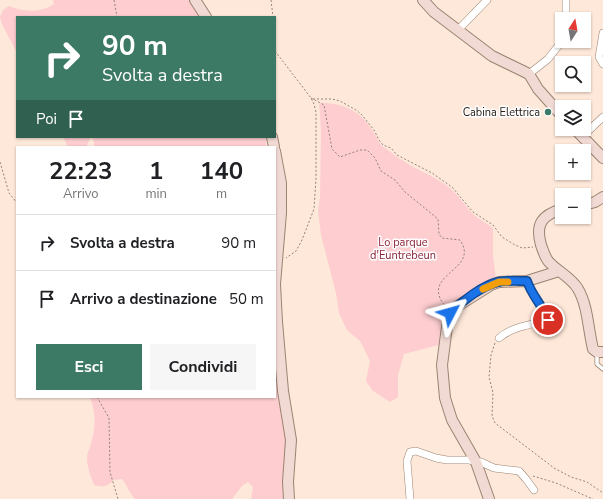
<!DOCTYPE html>
<html lang="it">
<head>
<meta charset="utf-8">
<style>
  :root { --surface:#fff; --page:#f6f6f6; --text:#202124; --muted:#757577; --line:#e0e0e0; --accent:#3d7a65 }
  body { margin:0; font-family:"Nunito Sans",sans-serif; background:var(--page); color:var(--text); height:100vh; display:flex; flex-direction:column; font-size:15px; white-space:nowrap }
  * { box-sizing:border-box; margin:0 }
  p { font-size:13px; color:var(--muted) }
  .icon { flex:none; width:22px; height:22px; fill:none; stroke:currentColor; stroke-width:2; stroke-linecap:round; stroke-linejoin:round }
  .map { position:relative; flex:1; overflow:hidden }
  .details { position:absolute; left:16px; top:146px; width:260px; height:252px; display:flex; flex-direction:column; background:var(--surface); border-radius:0px; box-shadow:0 1px 3px #0004 }
  .details>* { flex:none }
  .guide { position:absolute; left:16px; top:16px; width:260px; height:122px; border-radius:0px; box-shadow:0 1px 3px #0004; background:#3d7a65; color:#fff; overflow:hidden }
  .needle { width:26px; rotate:11deg }
  .controls { position:absolute; left:555px; top:12px; display:grid; gap:8px }
  .controls a { display:grid; place-items:center; width:36px; height:36px; border-radius:0px; background:var(--surface); box-shadow:0 1px 3px #0004; font-size:20px }
  .pin { position:absolute; display:grid; place-items:center; width:34px; height:34px; color:#fff; margin:-17px; border:2px solid #fff; border-radius:50%; box-shadow:0 1px 4px #0007 }
  .me { position:absolute; width:44px; margin:-22px; rotate:51deg; stroke-linejoin:round; filter:drop-shadow(0 0 3px #0008) }
  .turn { display:flex; align-items:center; gap:14px; height:84px; padding:0 20px; font-size:18px }
  .turn .icon { width:52px; height:52px; stroke-width:2.5 }
  .turn b { display:block; font-size:28px; line-height:34px }
  .then { display:flex; align-items:center; height:38px; padding:0 20px; background:#0003; gap:8px; font-size:15px }
  .eta { display:flex; justify-content:space-evenly; align-items:center; height:68px; text-align:center }
  .eta b { font-size:24px; font-weight:700; line-height:28px }
  .action { display:flex; gap:8px; margin-top:auto; padding:8px 20px }
  .action a { flex:1; height:46px; border-radius:0px; background:var(--accent); color:#fff; font-size:16px; font-weight:700; line-height:46px; text-align:center }
  .action a+a { background:var(--page); color:var(--text) }
  ul { padding:0; list-style:none }
  li { display:flex; align-items:center; gap:12px; height:56px; padding:0 20px; border-top:1px solid var(--line) }
  li div { flex:1 }
  li b { display:block; font-size:15px }
  li em { font-style:normal }
  .map>svg:first-child { display:block }
  .green { fill:#fdcdd0 }
  .lines { fill:none; stroke-linecap:round; stroke-linejoin:round }
  .lane-casing { stroke:#9b8372; stroke-width:5 }
  .street-casing { stroke:#9b8372; stroke-width:8 }
  .secondary-casing { stroke:#9b8372; stroke-width:12 }
  .path { stroke:#938378; stroke-width:1; stroke-dasharray:2 2; stroke-linecap:butt }
  .lane { stroke:#fff; stroke-width:3.5 }
  .street { stroke:#fff; stroke-width:7 }
  .secondary { stroke:#f2dad4; stroke-width:10 }
  .route-casing { stroke:#114b97; stroke-width:10 }
  .route { stroke:#1a73e8; stroke-width:7 }
  .slow { stroke:#f59e0b; stroke-width:7 }
  .poi-dot { fill:#3d7a65; stroke:#fff; stroke-width:1.5 }
  .labels { text-anchor:middle; stroke-width:3; stroke-linejoin:round; paint-order:stroke }
  .poi-label { font-size:11px; fill:#251c15; stroke:#fff; text-anchor:end }
  .park-label { font-size:11px; fill:#892237; stroke:#fff }
</style>
</head>
<body>
<div class="map">
<svg width="603" height="499" viewBox="0 0 603 499">
  <rect width="100%" height="100%" fill="#fee8d9"/>
  <g class="green">
    <path d="M53,0H192L203,17H17V53L2,24L0,17L3,10L9,6C23,12 42,13 54,4Z"/>
    <path d="M321,103C345,103 362,112 374,133C378,139 379,145 385,148C394,155 403,161 413,167C427,174 441,180 453,191C460,197 466,207 473,214C478,219 487,223 493,228V256L496,279L458,302L442,344L404,354L398,375V397L390,402L373,391L366,381L370,361L360,341L347,330L339,313L336,293L321,235L318,211L320,197L321,133L320,113L319,105Z"/>
    <path d="M63,137H91L86,147H68Z"/>
    <path d="M92,137H266V147H94V142Z"/>
    <path d="M275,315L289,445L286,499H251L253,487L248,482L242,486L232,499H135C129,493 128,486 122,479L114,480C108,486 103,488 94,485C91,477 87,467 87,458C87,453 90,448 91,443C96,427 96,413 90,397H275Z"/>
  </g>
  <g class="lines">
    <g class="lane-casing">
      <path id="lane" d="M597,353V364L603,369"/>
    </g>
    <g class="street-casing">
      <g id="street">
        <path d="M566,0V19"/>
        <path d="M458,30L487,0"/>
        <path d="M603,33L599,57L603,64"/>
        <path d="M529,74L548,59L562,41"/>
        <path d="M583,136L603,117"/>
        <path d="M527,281C530,291 536,299 542,307C547,313 549,324 551,332"/>
        <path d="M499,338C513,326 531,325 548,320"/>
        <path d="M410,499L407,461L410,452L416,451L436,458L447,460H469L481,462L494,468L519,471L526,479L534,490"/>
      </g>
    </g>
    <g class="secondary-casing">
      <g id="secondary">
        <path d="M195,0L206,17"/>
        <path d="M423,0L434,12L492,56L529,74L538,89L562,116"/>
        <path d="M575,129L603,158"/>
        <path d="M272,137L274,147"/>
        <path d="M275,151L281,183V213L275,284L277,322L283,391L291,440L288,482L289,499"/>
        <path d="M584,205L595,202L603,197"/>
        <path d="M562,209C542,215 535,224 541,245C543,250 545,258 549,262C557,271 572,278 578,289C588,306 588,329 593,349L597,352H603"/>
        <path d="M489,499L476,462L452,420L445,398L442,365L448,319L450,313L456,307L491,285L499,282L527,281L559,271"/>
      </g>
    </g>
    <g class="path">
      <path d="M114,0L117,17"/>
      <path d="M271,0L273,17"/>
      <path d="M275,51L311,98L314,104L316,112V179L314,209L302,240L296,251L286,258"/>
      <path d="M311,98L324,105L332,149L340,157L360,150H367L375,158L381,171L395,180L405,192L438,219L439,234L442,238L460,240C479,268 429,273 440,298C441,301 444,304 445,306"/>
      <path d="M313,99H332L340,101L356,110L362,115L374,130L379,140L383,145L391,148L397,155L432,173L452,187L473,212L493,225L502,237L515,245L522,248L533,247"/>
      <path d="M0,162L9,193L17,203"/>
      <path d="M495,343L491,355L489,377L493,393L492,416L495,423L554,468L571,477L587,482L603,493"/>
      <path d="M97,397L109,418L110,472L118,499"/>
      <path d="M533,476L556,483L593,499"/>
    </g>
    <use href="#lane" class="lane"/>
    <use href="#street" class="street"/>
    <use href="#secondary" class="secondary"/>
  </g>
  <g class="lines">
    <g class="route-casing">
      <path id="route" d="M450,313C461,302 483,285 498,282C507,280 518,281 527,281C532,296 543,306 548,320"/>
    </g>
    <use href="#route" class="route"/>
    <path class="slow" d="M483,289L499,282H508"/>
  </g>
  <circle class="poi-dot" cx="548" cy="112" r="4"/>
  <g class="labels">
    <g class="poi-label">
      <text x="540" y="116">Cabina Elettrica</text>
    </g>
    <g class="park-label">
      <text x="403" y="246">Lo parque<tspan x="403" dy="13">d'Euntrebeun</tspan></text>
    </g>
  </g>
</svg>
<div class="controls">
<a><svg class="needle" viewBox="-14 -14 28 28"><path d="M0-13l5 13h-10z" fill="#e53935"/><path d="M0 13l5-13h-10z" fill="#757577"/></svg></a>
<a><svg class="icon" aria-label="search" viewBox="0 0 24 24"><circle cx="10" cy="10" r="6"/><path d="M15 15l6 6"/></svg></a>
<a><svg class="icon" aria-label="layers" viewBox="0 0 24 24"><path d="M12 4l9 5-9 5-9-5zM3 14l9 5 9-5"/></svg></a>
<a>+</a>
<a>−</a>
</div>
<div class="pin" style="left:548px;top:320px;background:#d93025"><svg class="icon" aria-label="arrive" viewBox="0 0 24 24"><path d="M6 21V4h12l-3 4 3 4H6"/></svg></div>
<svg class="me" style="left:450px;top:313px" viewBox="-20 -20 40 40"><path d="M0-17L14 15 0 8-14 15z" fill="#1a73e8" stroke="#fff" stroke-width="4"/></svg>
<div class="guide">
<div class="turn"><svg class="icon" aria-label="right" viewBox="0 0 24 24"><path d="M7 20v-9h11M14 6l5 5-5 5"/></svg><div><b>90 m</b>Svolta a destra</div></div>
<div class="then">Poi<svg class="icon" aria-label="arrive" viewBox="0 0 24 24"><path d="M6 21V4h12l-3 4 3 4H6"/></svg></div>
</div>
<section class="details">
<div class="eta">
<div><b>22:23</b><p>Arrivo</p></div>
<div><b>1</b><p>min</p></div>
<div><b>140</b><p>m</p></div>
</div>
<ul>
<li><svg class="icon" aria-label="right" viewBox="0 0 24 24"><path d="M7 20v-9h11M14 6l5 5-5 5"/></svg><div><b>Svolta a destra</b></div><em>90 m</em></li>
<li><svg class="icon" aria-label="arrive" viewBox="0 0 24 24"><path d="M6 21V4h12l-3 4 3 4H6"/></svg><div><b>Arrivo a destinazione</b></div><em>50 m</em></li>
</ul>
<div class="action"><a>Esci</a><a>Condividi</a></div>
</section>
</div>
</body>
</html>
